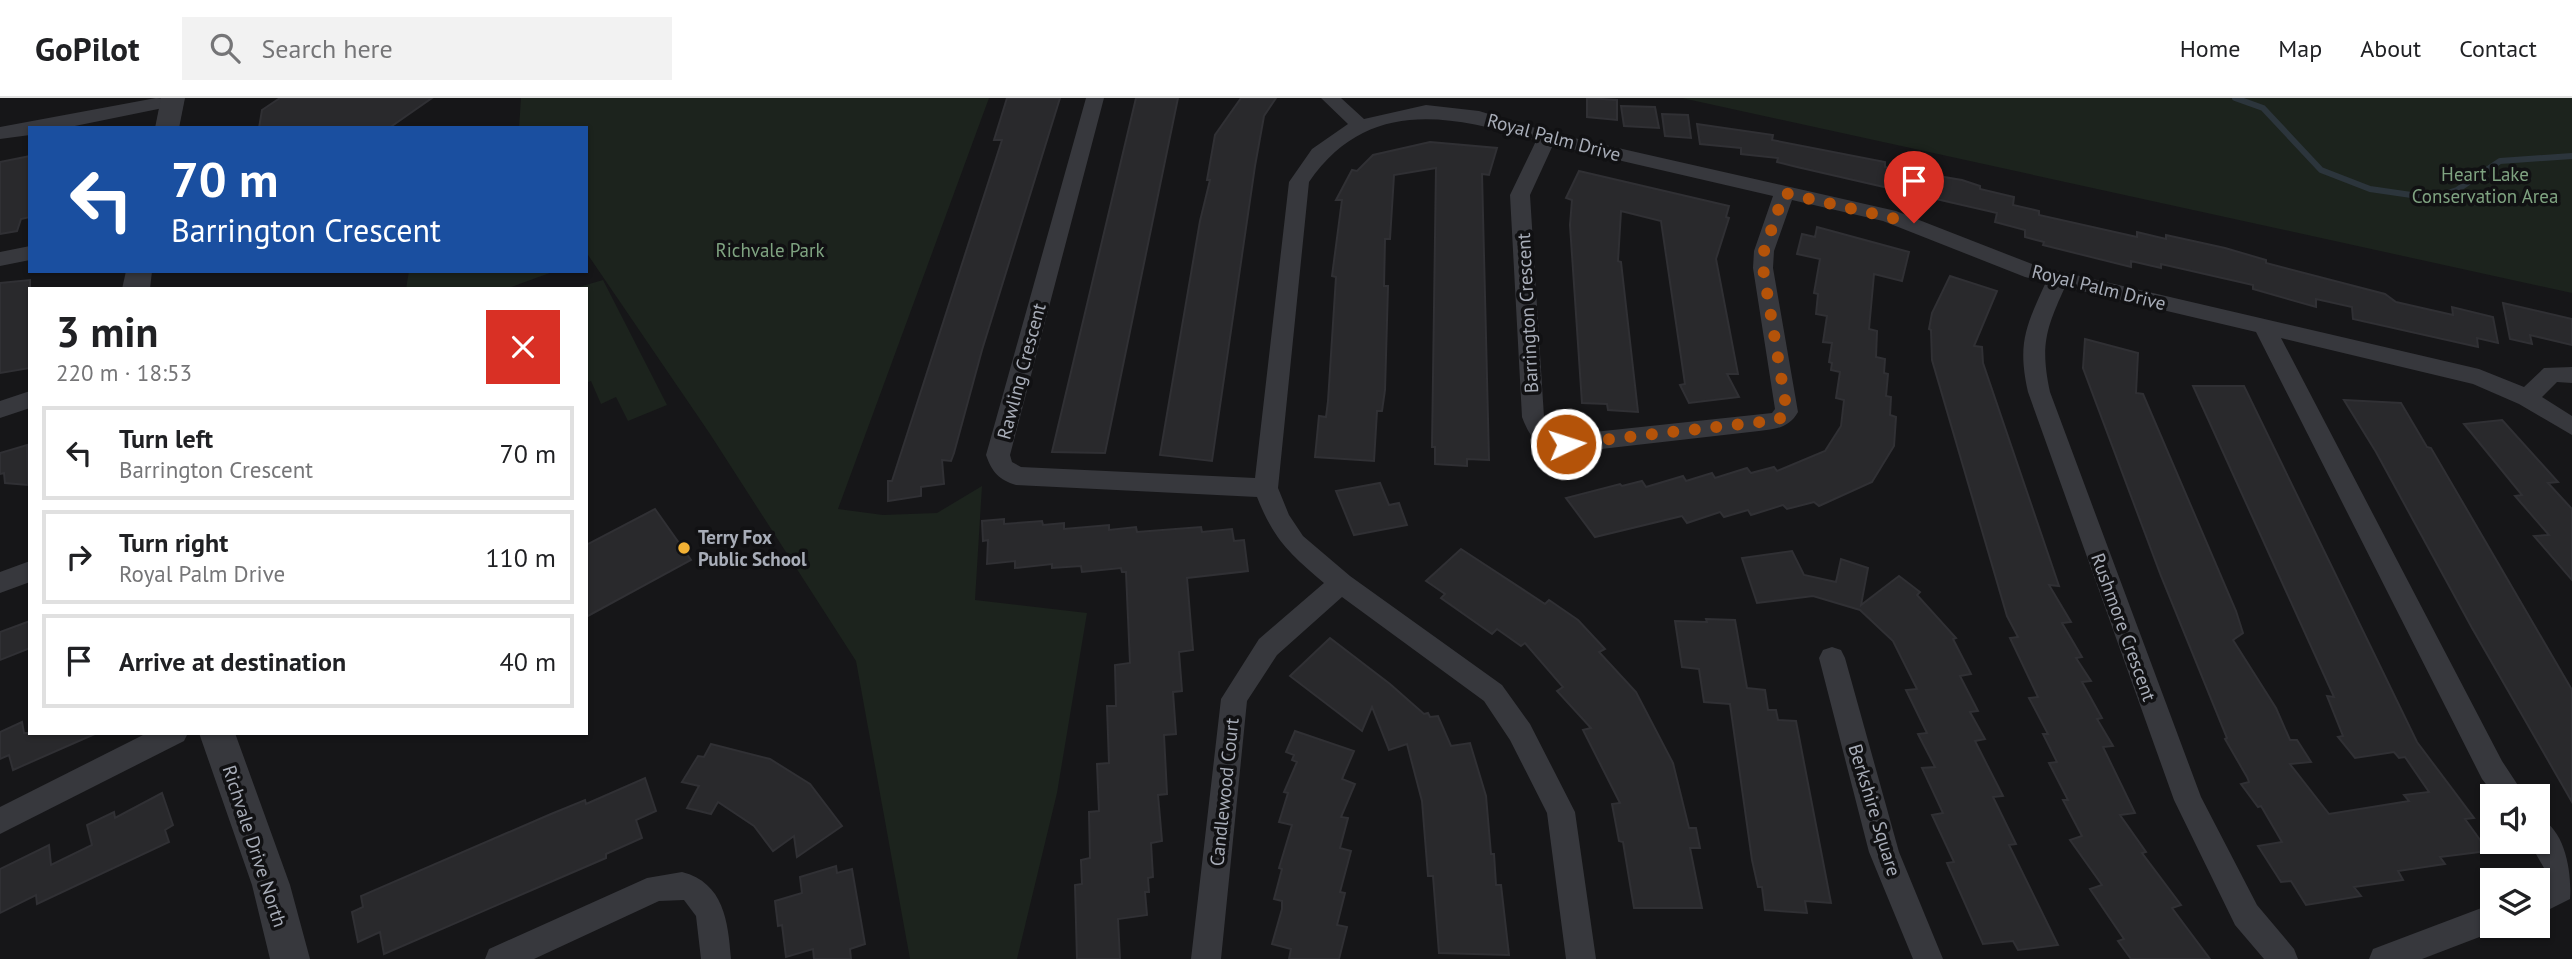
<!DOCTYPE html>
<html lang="en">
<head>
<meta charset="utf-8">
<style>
  :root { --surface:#fff; --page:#f2f2f2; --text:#202124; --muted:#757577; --line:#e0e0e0 }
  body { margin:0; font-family:"PT Sans",sans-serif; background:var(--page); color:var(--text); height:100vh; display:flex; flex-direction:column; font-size:26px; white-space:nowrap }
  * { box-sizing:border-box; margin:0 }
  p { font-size:23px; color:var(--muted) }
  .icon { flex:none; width:38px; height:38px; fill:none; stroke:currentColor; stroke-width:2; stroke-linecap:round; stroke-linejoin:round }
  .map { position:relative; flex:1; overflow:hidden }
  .details { position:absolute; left:28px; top:189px; width:560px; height:448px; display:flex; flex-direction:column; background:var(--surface); border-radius:0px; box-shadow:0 2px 5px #0004 }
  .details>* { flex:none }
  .guide { position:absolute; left:28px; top:28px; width:560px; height:147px; border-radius:0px; box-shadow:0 2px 5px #0004; background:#1a4fa0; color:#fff; overflow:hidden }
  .fabs { position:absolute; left:2480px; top:686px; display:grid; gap:14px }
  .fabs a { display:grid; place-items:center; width:70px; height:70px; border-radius:0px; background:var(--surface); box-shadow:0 2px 5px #0004; font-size:35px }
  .pin { position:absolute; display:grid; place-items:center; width:60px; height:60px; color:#fff; margin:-72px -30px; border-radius:50% 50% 50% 0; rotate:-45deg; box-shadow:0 0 7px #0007 }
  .pin .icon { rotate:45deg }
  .me { position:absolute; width:77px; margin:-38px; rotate:86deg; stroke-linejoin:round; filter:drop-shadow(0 0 5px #0008) }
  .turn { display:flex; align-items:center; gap:24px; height:147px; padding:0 28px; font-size:32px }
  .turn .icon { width:91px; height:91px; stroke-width:2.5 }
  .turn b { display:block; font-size:49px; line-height:60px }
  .round { display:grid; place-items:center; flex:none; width:74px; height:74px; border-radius:0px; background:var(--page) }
  .headline { display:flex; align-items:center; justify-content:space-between; height:119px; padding:0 28px }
  h1 { font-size:42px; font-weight:700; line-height:52px }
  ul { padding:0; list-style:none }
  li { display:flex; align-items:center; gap:21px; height:94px; margin:0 14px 10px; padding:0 14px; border:4px solid var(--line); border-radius:0px }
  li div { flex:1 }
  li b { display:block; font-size:26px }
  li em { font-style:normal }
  header { display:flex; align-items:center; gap:42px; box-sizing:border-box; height:98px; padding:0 35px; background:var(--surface); border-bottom:2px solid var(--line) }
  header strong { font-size:33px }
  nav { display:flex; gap:38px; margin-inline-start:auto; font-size:24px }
  .search { width:490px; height:63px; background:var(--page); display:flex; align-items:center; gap:18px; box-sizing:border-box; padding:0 24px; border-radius:0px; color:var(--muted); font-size:26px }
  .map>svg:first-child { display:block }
  .green { fill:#1c231d }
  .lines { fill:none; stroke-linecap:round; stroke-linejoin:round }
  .stream { stroke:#2c353c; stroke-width:6 }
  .building { fill:#29292c; stroke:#303034; stroke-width:2 }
  .minor { fill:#37383d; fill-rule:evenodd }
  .tertiary { fill:#37383d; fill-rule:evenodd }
  .route { stroke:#b45309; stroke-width:12; stroke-dasharray:0 21.6 }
  .poi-dot { fill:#f2b134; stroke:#111113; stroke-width:2.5 }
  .labels { text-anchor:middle; stroke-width:7; stroke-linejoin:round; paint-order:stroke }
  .street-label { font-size:19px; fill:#a8adb8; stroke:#111113 }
  .park-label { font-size:19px; fill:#7fa381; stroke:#111113 }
  .poi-label { font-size:19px; font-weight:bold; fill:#a8adb8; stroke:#111113; text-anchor:start }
</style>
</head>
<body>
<header>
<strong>GoPilot</strong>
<div class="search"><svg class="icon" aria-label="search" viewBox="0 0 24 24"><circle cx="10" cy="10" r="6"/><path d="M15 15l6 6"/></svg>Search here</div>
<nav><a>Home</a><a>Map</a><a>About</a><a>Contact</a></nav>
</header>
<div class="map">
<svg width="2572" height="861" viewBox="0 0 2572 861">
  <rect width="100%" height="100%" fill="#161618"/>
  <g class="green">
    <path d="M521,0H989L838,411L883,417L937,415L982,388L975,502L1087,515L1057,695L1017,861H910L856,563L710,336L586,154V30H519Z"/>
    <path d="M1682,0H2572V195Z"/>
    <path d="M409,173H555L506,191H406Z"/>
    <path d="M603,182L667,307L628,323L616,299L601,306L591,283L586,285V191H572Z"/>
  </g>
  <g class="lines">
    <path class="stream" d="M2235,0L2263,10L2321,72L2370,91L2432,100L2457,92L2500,63L2572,58"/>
  </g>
  <g class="building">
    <path d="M280,0H432L389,30H259L262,12Z"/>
    <path d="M1007,0H1060L982,252L954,355L951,363L942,362L944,386L921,389V398L888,403V383H892L1002,42H994Z"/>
    <path d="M1136,0H1178L1105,355L1052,354Z"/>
    <path d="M1241,0H1276L1264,18L1255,68L1212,363L1160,357L1200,123L1210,82H1207L1215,37Z"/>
    <path d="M1587,0L1617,2V22L1587,19Z"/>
    <path d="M1621,8L1655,9L1659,30L1624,28Z"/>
    <path d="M1662,16L1688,17L1691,40L1665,38Z"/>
    <path d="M1697,26L1773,37L1772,42L1885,64V69L1962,82L1980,88V91L2014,99L2013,107L2039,113V117L2137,139V134L2166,141V137L2225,150L2266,162V165L2385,196L2396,204L2453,217L2452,209L2493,219L2498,245L2477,240L2478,249L2353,221L2352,209L2316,201V209L2253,191V187L2161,166V170L2131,163V169L2043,147L2044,144L2025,139V132L1995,124L1997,115L1797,69L1777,64L1778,60L1741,56V50L1700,46Z"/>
    <path d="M1430,44L1497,50L1489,77L1482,76L1489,362L1467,361V368L1435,366V349H1432L1436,70L1394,77L1390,141H1385L1384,188H1388L1385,292L1382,313H1377L1374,363L1315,359L1319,318L1326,319L1328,303L1336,179L1332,178L1342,102H1336L1352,72L1357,73L1373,57Z"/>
    <path d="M30,58V119L21,121L17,133L0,136V64Z"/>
    <path d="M1579,73L1729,108L1726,119L1729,120L1716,161L1738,276H1727L1739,299L1689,305L1680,287L1685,286L1661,123L1621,113L1618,163L1621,164L1638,314L1608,312L1607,306L1582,305L1570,127L1572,102L1566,100Z"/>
    <path d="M1817,129L1909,154L1902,183L1874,176L1869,231L1877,233L1876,259L1885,261L1884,275L1888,276L1886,298L1891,299L1890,317L1896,319L1894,348L1872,384L1819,408L1814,404L1787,411L1783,407L1751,417L1748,412L1724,419L1720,414L1687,425L1682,418L1595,439L1566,400L1620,386L1622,388L1642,383L1646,389L1683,378L1686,383L1712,375L1715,380L1747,370L1751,375L1774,369L1777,373L1825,353L1841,328L1844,302L1836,300L1840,274L1831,272L1832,265L1829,264L1832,245L1823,244L1827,218L1816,216L1818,196L1814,195L1820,161L1797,156L1802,136L1815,139Z"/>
    <path d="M1950,178L1997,193L1974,248L1982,249L1983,265L2059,488L2049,487L2071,524L2062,525L2082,559L2076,560L2091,583L2082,584L2102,620L2097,621L2113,648L2103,649L2135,715L2120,717L2146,754L2142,755L2181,807L2172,810L2210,861H2131L2118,843L2124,841L2090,791L2102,787L2070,742L2082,738L2063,702H2068L2049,665L2057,664L2043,636H2048L2029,600L2038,599L2010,540L2018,539L2007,518L1932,262L1931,232L1929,231L1932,215Z"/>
    <path d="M30,182V270L0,275V185Z"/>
    <path d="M2503,205L2572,221V247L2530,237L2532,246L2510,241Z"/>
    <path d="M2085,241L2138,255L2136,295L2143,296L2236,513L2243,535L2233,542L2276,610L2290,642H2297L2311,664L2290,666L2329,716L2409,703L2404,697L2429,694L2405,659L2399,660L2394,654L2355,660L2338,639L2343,638L2327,598L2334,599L2193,288H2244L2417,644L2474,720L2465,721L2488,753L2440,759L2445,766L2398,773L2403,782L2354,789L2361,798L2306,807L2291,783L2281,784L2258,748L2282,744L2261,708L2258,709L2241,686L2249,684L2247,679L2225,641L2227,640L2161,478L2083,270Z"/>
    <path d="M2344,302L2401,305L2427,349L2431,350L2572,592V704L2472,530L2376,354Z"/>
    <path d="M2502,322L2558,384L2548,385L2572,411V482L2534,438L2549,437L2515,398L2522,397L2464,326Z"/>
    <path d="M27,347L28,387L5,385L4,375L0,376V355Z"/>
    <path d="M1380,385L1389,407L1399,405L1407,427L1354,437L1336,393Z"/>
    <path d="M655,411L691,462L586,519V447Z"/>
    <path d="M1004,421V426L1042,423L1043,427L1064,425V431L1109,427V432L1136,429L1137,434L1201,429L1202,434L1232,431L1234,443L1244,442L1248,473L1187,480L1193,552L1179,554L1182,593L1173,594L1176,636L1164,637L1167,696L1158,697L1162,743L1151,745L1153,779L1148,780L1149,794H1145L1147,817L1118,821L1120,861H1077L1075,787L1082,786L1081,762L1090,760L1089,714L1099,713L1097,666L1109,665L1107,608H1116L1115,567L1130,565L1126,474H1122L1121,470L1082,474L1081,468L1052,470V466L1015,470V463L987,466L988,442L983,443L982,423Z"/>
    <path d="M1461,451L1545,506L1549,502L1578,522L1605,551L1599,554L1636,594L1673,665L1689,730H1696L1700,750H1690L1702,810H1634L1623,744L1619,743L1612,706L1620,705L1583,632L1591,630L1557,593L1563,589L1525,545L1521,548L1497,531L1492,536L1441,500L1445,496L1426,483Z"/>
    <path d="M1792,453L1804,477L1836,484L1841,461L1868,470L1861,507L1899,478L1920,494L1917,497L1956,540L1953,541L1971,576L1960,578L1978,613L1970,614L1985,641L1975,643L2003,698L1993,699L2016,746L2009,747L2058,847L2018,852L2013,843L1983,846L1947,765L1954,764L1932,717L1943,715L1922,670L1935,669L1918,636L1927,635L1906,592L1917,591L1893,543L1860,512L1813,498L1757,505L1742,460Z"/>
    <path d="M1706,521L1735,522L1747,590L1765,592L1768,612H1776L1778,622L1796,623L1831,805L1805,803L1807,815L1765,812L1762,789H1758L1752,762L1730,606L1704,604L1699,571L1682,569L1675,523L1707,524Z"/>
    <path d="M30,523V550L0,562V534Z"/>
    <path d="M1330,540L1390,586L1424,616L1428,615L1430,619L1438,618L1451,648L1470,645L1486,698L1491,756H1494L1496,787H1501L1509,857L1439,855L1433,778H1428L1422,703L1407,646L1389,652L1372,609L1362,633L1290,578Z"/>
    <path d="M22,624L24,635H97L13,672L9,657L0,661V634Z"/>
    <path d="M1295,633L1354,653L1342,681L1355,686L1341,719L1348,720L1340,750L1351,753L1340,794L1345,795L1337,827L1347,829L1339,861H1289L1291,851L1272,846L1282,811V803L1274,801L1282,771L1279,770L1292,727L1279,724L1288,695L1284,694L1297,664L1292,662L1294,657L1286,654Z"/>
    <path d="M711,646L770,661L810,686L842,728L797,759L794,738L773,753L754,728L718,704L711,716L687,710L699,688L682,684L698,658L704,659Z"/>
    <path d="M645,680L656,713L636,722L642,740L606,756V760L384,856L380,834L358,844L352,814L363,809L361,798L551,716L585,702L586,706Z"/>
    <path d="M162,695L173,727L165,732L169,744L37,806L36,797L0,815V771L49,747L51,767L92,747L87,727L114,714L115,720Z"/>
    <path d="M836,768L837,775L852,771L865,846L850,851L851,861H814L813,851L786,859L782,827L778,828L775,803L802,795L800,779Z"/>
  </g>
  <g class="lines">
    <g class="minor">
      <path d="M156,0L182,2L173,8L65,30H30V37L0,41V29Z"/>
      <path d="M1086,0H1104L1010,357L1012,364L1021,369L1255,380L1289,84L1312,51L1348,26L1321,0H1341L1364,21L1426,7L1479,13L1552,35L1896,113L2037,168L2479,271L2524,289L2544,270L2572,269V285L2557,284L2542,299L2572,318V337L2519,306L2473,286L2281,240L2502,663L2525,698H2495L2482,681L2256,234L2065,189C2046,231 2040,247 2050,294L2201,699L2257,807L2294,851L2298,861H2264L2235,827L2174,702L2028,294C2017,245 2026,228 2046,184L2025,179L1883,123L1792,102L1774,153L1773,170L1798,314C1789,330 1776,331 1759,333L1566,355C1540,351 1531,343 1522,319L1510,97L1536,43C1450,16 1367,0 1309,84L1278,390L1289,417L1303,438L1350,478L1502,587L1530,626L1575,714L1596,861H1566L1547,715L1510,642L1484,603L1342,499L1277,557L1247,603L1221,861H1191L1221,601L1259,541L1324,485C1290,456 1274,442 1257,399L1016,387C999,382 992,374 986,357ZM1553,47L1773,98L1754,153L1753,170L1775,311L1772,315L1566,337L1549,331L1544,319L1530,97Z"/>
      <path d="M30,148V162L0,168V154Z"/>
      <path d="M30,293V310L0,320V303Z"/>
      <path d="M30,463V484L0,495V474Z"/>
      <path d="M1832,549L1841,552L1845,560L1899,754L1943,861H1913L1869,754L1819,560L1823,552Z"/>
      <path d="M147,635H188L184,643L0,736V709Z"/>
      <path d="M2538,720C2565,730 2572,774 2570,801L2538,817V788L2547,783L2548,777L2529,744H2538Z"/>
      <path d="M682,774C724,785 728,823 731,861H701L696,818L684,802L659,803L534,861H485L489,851L647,780Z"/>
      <path d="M2492,806V828H2504L2503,830L2422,861H2369L2373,851Z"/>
    </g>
    <g class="tertiary">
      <path d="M161,0H185L179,30H155Z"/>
      <path d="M126,173H152L150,191H122Z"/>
      <path d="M199,635H235L290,787L310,861H270L252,787Z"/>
    </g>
  </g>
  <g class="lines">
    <path class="route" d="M1566,346L1778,322L1787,314L1763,170L1764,153L1784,95L1914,125"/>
  </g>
  <circle class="poi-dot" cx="684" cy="450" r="7"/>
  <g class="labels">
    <g class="street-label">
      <text transform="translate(1554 39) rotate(15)" y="7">Royal Palm Drive</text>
      <text transform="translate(2099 189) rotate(14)" y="7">Royal Palm Drive</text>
      <text transform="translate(1527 215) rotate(-93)" y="7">Barrington Crescent</text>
      <text transform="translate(1021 273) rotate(-75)" y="7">Rawling Crescent</text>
      <text transform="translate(2124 529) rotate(70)" y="7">Rushmore Crescent</text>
      <text transform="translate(1224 694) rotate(-84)" y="7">Candlewood Court</text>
      <text transform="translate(1875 712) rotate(73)" y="7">Berkshire Square</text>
      <text transform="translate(255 748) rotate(72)" y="7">Richvale Drive North</text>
    </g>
    <g class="park-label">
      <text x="2485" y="83">Heart Lake<tspan x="2485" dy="22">Conservation Area</tspan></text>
      <text x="770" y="159">Richvale Park</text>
    </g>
    <g class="poi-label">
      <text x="698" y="446">Terry Fox<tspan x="698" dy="22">Public School</tspan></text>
    </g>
  </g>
</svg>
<div class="fabs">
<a><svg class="icon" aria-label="sound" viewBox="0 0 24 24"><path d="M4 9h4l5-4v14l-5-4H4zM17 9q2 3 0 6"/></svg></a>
<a><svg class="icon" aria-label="layers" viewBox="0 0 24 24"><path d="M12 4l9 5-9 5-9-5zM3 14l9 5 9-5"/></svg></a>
</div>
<div class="pin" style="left:1914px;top:125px;background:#d93025"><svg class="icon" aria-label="arrive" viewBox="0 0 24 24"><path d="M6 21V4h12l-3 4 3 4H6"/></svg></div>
<svg class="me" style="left:1566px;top:346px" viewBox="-20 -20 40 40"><circle r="17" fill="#b45309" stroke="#fff" stroke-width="3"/><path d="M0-11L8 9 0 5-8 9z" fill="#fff"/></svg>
<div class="guide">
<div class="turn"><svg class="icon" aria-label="left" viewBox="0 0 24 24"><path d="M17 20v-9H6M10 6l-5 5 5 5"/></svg><div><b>70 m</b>Barrington Crescent</div></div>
</div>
<section class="details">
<div class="headline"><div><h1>3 min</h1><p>220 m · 18:53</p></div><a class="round" style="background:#d93025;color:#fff"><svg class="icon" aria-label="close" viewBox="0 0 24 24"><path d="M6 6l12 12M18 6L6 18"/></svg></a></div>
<ul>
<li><svg class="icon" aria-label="left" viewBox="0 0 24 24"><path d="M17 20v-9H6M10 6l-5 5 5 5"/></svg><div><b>Turn left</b><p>Barrington Crescent</p></div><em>70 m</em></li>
<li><svg class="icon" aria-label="right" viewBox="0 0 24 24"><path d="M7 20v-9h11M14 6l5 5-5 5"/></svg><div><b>Turn right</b><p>Royal Palm Drive</p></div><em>110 m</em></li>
<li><svg class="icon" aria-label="arrive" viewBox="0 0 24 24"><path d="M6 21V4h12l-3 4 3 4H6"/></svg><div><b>Arrive at destination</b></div><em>40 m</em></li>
</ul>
</section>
</div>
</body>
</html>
